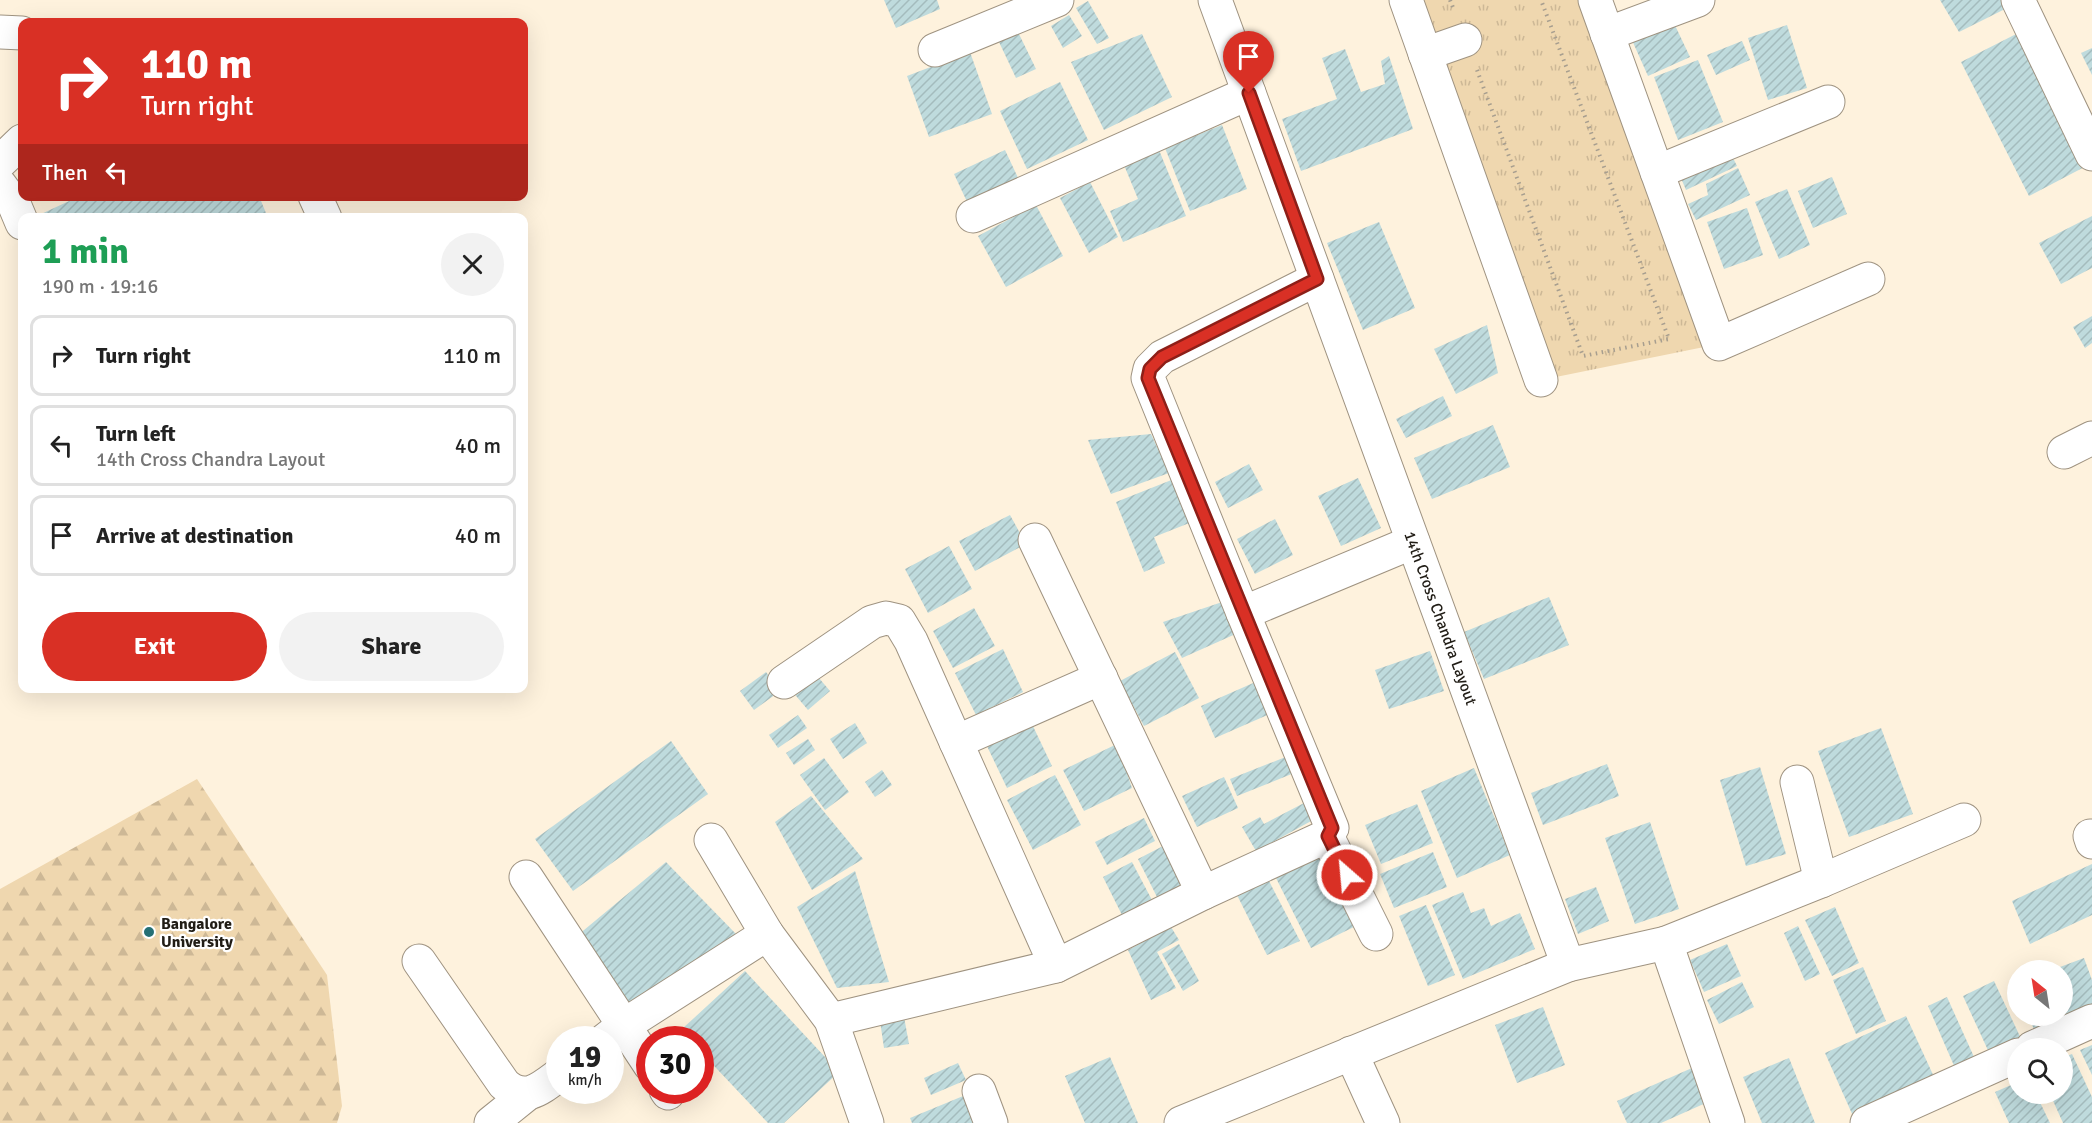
<!DOCTYPE html>
<html lang="en">
<head>
<meta charset="utf-8">
<style>
  :root { --surface:#fff; --page:#f2f2f2; --text:#222; --muted:#767676; --line:#e0e0e0; --accent:#d93025 }
  body { margin:0; font-family:Signika,sans-serif; background:var(--page); color:var(--text); height:100vh; display:flex; flex-direction:column; font-size:22px; white-space:nowrap }
  * { box-sizing:border-box; margin:0 }
  p { font-size:20px; color:var(--muted) }
  .icon { flex:none; width:33px; height:33px; fill:none; stroke:currentColor; stroke-width:2; stroke-linecap:round; stroke-linejoin:round }
  .map { position:relative; flex:1; overflow:hidden }
  .side { position:absolute; left:18px; top:213px; width:510px; height:480px; display:flex; flex-direction:column; background:var(--surface); border-radius:12px; box-shadow:0 6px 24px #0002 }
  .side>* { flex:none }
  .hud { position:absolute; left:18px; top:18px; width:510px; height:183px; border-radius:12px; box-shadow:0 6px 24px #0002; background:#d93025; color:#fff; overflow:hidden }
  .needle { width:39px; rotate:330deg }
  .tools { position:absolute; left:2007px; top:960px; display:grid; gap:12px }
  .tools a { display:grid; place-items:center; width:66px; height:66px; border-radius:50%; background:var(--surface); box-shadow:0 6px 24px #0002; font-size:30px }
  .speed { position:absolute; left:546px; top:1026px; display:flex; gap:12px; font-size:30px; font-weight:700; text-align:center }
  .speed>* { display:grid; place-content:center; width:78px; height:78px; border-radius:50%; background:var(--surface); box-shadow:0 6px 24px #0002; line-height:1 }
  .speed small { font-size:15px; font-weight:400 }
  .speed .limit { border:9px solid #d22; background:#fff; color:#111 }
  .pin { position:absolute; display:grid; place-items:center; width:51px; height:51px; color:#fff; margin:-62px -26px; border-radius:50% 50% 50% 0; rotate:-45deg; box-shadow:0 0 6px #0007 }
  .pin .icon { rotate:45deg }
  .me { position:absolute; width:66px; margin:-33px; rotate:333deg; stroke-linejoin:round; filter:drop-shadow(0 0 4px #0008) }
  .turn { display:flex; align-items:center; gap:21px; height:126px; padding:0 24px; font-size:27px }
  .turn .icon { width:78px; height:78px; stroke-width:2.5 }
  .turn b { display:block; font-size:42px; line-height:51px }
  .then { display:flex; align-items:center; height:57px; padding:0 24px; background:#0003; gap:12px; font-size:22px }
  .round { display:grid; place-items:center; flex:none; width:63px; height:63px; border-radius:32px; background:var(--page) }
  .summary { display:flex; align-items:center; justify-content:space-between; height:102px; padding:0 24px }
  h1 { font-size:36px; font-weight:700; line-height:45px; color:#1e9e55 }
  .primary-button { display:flex; gap:12px; margin-top:auto; padding:12px 24px }
  .primary-button a { flex:1; height:69px; border-radius:36px; background:var(--accent); color:#fff; font-size:24px; font-weight:700; line-height:69px; text-align:center }
  .primary-button a+a { background:var(--page); color:var(--text) }
  ul { padding:0; list-style:none }
  li { display:flex; align-items:center; gap:18px; height:81px; margin:0 12px 9px; padding:0 12px; border:3px solid var(--line); border-radius:12px }
  li div { flex:1 }
  li b { display:block; font-size:22px }
  li em { font-style:normal }
  .map>svg:first-child { display:block }
  .forest { fill:url(#forest-firs) }
  .park { fill:url(#park-tufts) }
  .building { fill:url(#building-hatch) }
  .lines { fill:none; stroke-linecap:round; stroke-linejoin:round }
  .minor-casing { stroke:#9f9381; stroke-width:35 }
  .path { stroke:#a79e8f; stroke-width:4; stroke-dasharray:1.5 4.5; stroke-linecap:butt }
  .minor { stroke:#fff; stroke-width:33 }
  .route-casing { stroke:#8d1f18; stroke-width:15 }
  .route { stroke:#d93025; stroke-width:10 }
  .poi-dot { fill:#257075; stroke:#fff; stroke-width:2 }
  .labels { text-anchor:middle; stroke-width:4.5; stroke-linejoin:round; paint-order:stroke }
  .street-label { font-size:16px; fill:#211d16; stroke:#fff }
  .poi-label { font-size:16px; font-weight:bold; fill:#211d16; stroke:#fff; text-anchor:start }
</style>
</head>
<body>
<div class="map">
<svg width="2092" height="1123" viewBox="0 0 2092 1123">
  <defs>
    <pattern id="forest-firs" width="22" height="20" patternUnits="userSpaceOnUse" patternTransform="scale(1.5)"><rect width="22" height="20" fill="#efd7af"/><path d="M5 1l3.5 6h-7zM16 11l3.5 6h-7z" fill="#cdb896"/></pattern>
    <pattern id="park-tufts" width="24" height="20" patternUnits="userSpaceOnUse" patternTransform="scale(1.5)"><rect width="24" height="20" fill="#efd7af"/><path d="M3 7l-1-3M5 7V3M7 7l1-3M15 17l-1-3M17 17v-4M19 17l1-3" fill="none" stroke="#cdb896"/></pattern>
    <pattern id="building-hatch" width="6" height="6" patternUnits="userSpaceOnUse" patternTransform="scale(1.5)"><rect width="6" height="6" fill="#bfdbdd"/><path d="M-1 1l2-2M0 6l6-6M5 7l2-2" fill="none" stroke="#a4bcbd"/></pattern>
  </defs>
  <rect width="100%" height="100%" fill="#fef2dd"/>
  <path class="forest" d="M197,779L327,975L342,1106L337,1123H0V889Z"/>
  <path class="park" d="M1406,0H1595L1719,344L1541,380Z"/>
  <g class="building">
    <path d="M884,0H937L940,9L896,28Z"/>
    <path d="M1940,0H2013L2015,4L1959,32Z"/>
    <path d="M1088,1L1109,38L1097,44L1076,8Z"/>
    <path d="M1069,15L1082,36L1063,48L1051,26Z"/>
    <path d="M1672,19L1690,57L1648,76L1631,38Z"/>
    <path d="M1787,25L1807,88L1768,100L1748,38Z"/>
    <path d="M2024,30L2092,163L2029,196L1961,62Z"/>
    <path d="M1018,32L1036,69L1016,78L999,42Z"/>
    <path d="M1142,34L1172,97L1104,130L1071,62Z"/>
    <path d="M1742,41L1750,60L1716,75L1707,55Z"/>
    <path d="M2092,48V75L2081,53Z"/>
    <path d="M1345,49L1361,92L1385,84L1381,61L1389,56L1413,129L1301,171L1282,119L1337,99L1322,58Z"/>
    <path d="M970,52L992,114L929,137L907,76Z"/>
    <path d="M1698,60L1723,122L1678,140L1654,77Z"/>
    <path d="M1060,82L1088,140L1027,169L1000,111Z"/>
    <path d="M1222,125L1247,189L1190,211L1165,148Z"/>
    <path d="M1728,148L1737,166L1686,190L1678,171Z"/>
    <path d="M1005,150L1020,182L969,206L954,174Z"/>
    <path d="M1159,150L1186,216L1123,242L1110,211L1138,199L1124,165Z"/>
    <path d="M1738,168L1750,195L1696,220L1688,204L1708,195L1706,184Z"/>
    <path d="M1832,177L1847,214L1813,228L1798,191Z"/>
    <path d="M1090,182L1118,237L1089,253L1060,198Z"/>
    <path d="M1787,189L1810,245L1779,259L1755,202Z"/>
    <path d="M80,196H259L268,218H40L39,215Z"/>
    <path d="M1036,205L1063,256L1006,287L978,236Z"/>
    <path d="M1747,208L1763,255L1724,269L1707,222Z"/>
    <path d="M2092,216V268L2061,284L2039,243Z"/>
    <path d="M1379,222L1415,308L1363,330L1327,243Z"/>
    <path d="M2092,316V343L2085,348L2073,327Z"/>
    <path d="M1487,325L1498,373L1456,394L1434,349Z"/>
    <path d="M1443,396L1452,416L1406,438L1396,419Z"/>
    <path d="M1493,425L1510,467L1432,499L1414,458Z"/>
    <path d="M1151,434L1169,473L1111,494L1088,440Z"/>
    <path d="M1249,464L1263,490L1228,508L1215,482Z"/>
    <path d="M1179,477L1197,520L1154,537L1165,563L1144,572L1116,502Z"/>
    <path d="M1358,478L1381,528L1341,546L1318,496Z"/>
    <path d="M1010,515L1026,544L975,571L959,541Z"/>
    <path d="M1275,519L1293,555L1255,574L1237,539Z"/>
    <path d="M949,546L972,589L928,613L905,569Z"/>
    <path d="M1237,597L1249,628L1182,658L1163,622Z"/>
    <path d="M1549,597L1569,645L1484,679L1464,632Z"/>
    <path d="M974,608L995,646L953,668L933,631Z"/>
    <path d="M1003,649L1023,692L976,715L955,673Z"/>
    <path d="M1430,651L1444,691L1389,709L1375,670Z"/>
    <path d="M1175,652L1199,698L1144,726L1120,681Z"/>
    <path d="M813,671L830,691L808,710L791,690Z"/>
    <path d="M766,672L780,691L754,710L740,691Z"/>
    <path d="M1260,680L1274,712L1215,738L1201,706Z"/>
    <path d="M798,715L807,728L778,748L769,735Z"/>
    <path d="M1031,722L1052,766L1007,788L986,744Z"/>
    <path d="M855,723L867,743L843,759L830,739Z"/>
    <path d="M1881,728L1913,814L1849,837L1818,751Z"/>
    <path d="M808,739L815,750L794,765L786,753Z"/>
    <path d="M671,741L708,794L573,891L535,839Z"/>
    <path d="M1117,744L1132,788L1084,811L1063,770Z"/>
    <path d="M1293,754L1299,771L1237,796L1230,779Z"/>
    <path d="M824,758L849,792L825,810L800,775Z"/>
    <path d="M1607,764L1619,796L1543,825L1531,793Z"/>
    <path d="M1760,767L1786,854L1746,866L1720,780Z"/>
    <path d="M1474,768L1510,855L1457,878L1421,791Z"/>
    <path d="M882,770L892,785L875,797L865,782Z"/>
    <path d="M1055,775L1081,825L1033,850L1007,800Z"/>
    <path d="M1224,777L1238,808L1197,827L1182,796Z"/>
    <path d="M811,796L863,859L812,890L775,822Z"/>
    <path d="M1304,803L1313,820L1256,851L1242,827L1260,817L1264,824Z"/>
    <path d="M1417,804L1433,843L1381,864L1365,825Z"/>
    <path d="M1144,818L1155,841L1107,865L1095,842Z"/>
    <path d="M1650,822L1679,909L1635,924L1605,838Z"/>
    <path d="M1165,845L1187,888L1159,901L1138,859Z"/>
    <path d="M1329,852L1358,925L1311,948L1275,876Z"/>
    <path d="M1433,852L1447,887L1394,908L1380,874Z"/>
    <path d="M666,862L736,934L639,1015L572,940Z"/>
    <path d="M1132,862L1154,904L1124,919L1103,877Z"/>
    <path d="M2092,864V915L2030,944L2012,901Z"/>
    <path d="M855,871L889,982L837,988L797,907Z"/>
    <path d="M1268,879L1300,941L1267,955L1237,895Z"/>
    <path d="M1596,887L1609,921L1578,934L1565,899Z"/>
    <path d="M1463,892L1471,913L1484,908L1491,926L1520,913L1535,949L1463,979L1432,905Z"/>
    <path d="M1426,905L1455,975L1428,986L1399,916Z"/>
    <path d="M1835,907L1859,963L1832,976L1805,920Z"/>
    <path d="M1798,926L1820,974L1805,981L1784,933Z"/>
    <path d="M1171,927L1179,940L1157,952L1176,988L1151,1000L1128,950Z"/>
    <path d="M1179,944L1199,981L1183,991L1162,954Z"/>
    <path d="M1727,944L1741,976L1704,992L1690,960Z"/>
    <path d="M2084,958L2092,980V1015L2064,1026L2060,1016H2062V970H2052Z"/>
    <path d="M1863,967L1886,1021L1856,1034L1833,980Z"/>
    <path d="M745,971L839,1072L784,1123H768L700,1051V1040H689L681,1030Z"/>
    <path d="M1994,981L2024,1045L1992,1059L1963,996Z"/>
    <path d="M1742,982L1754,1007L1719,1024L1707,1000Z"/>
    <path d="M1947,997L1979,1068L1959,1077L1928,1006Z"/>
    <path d="M1543,1007L1565,1065L1517,1083L1495,1025Z"/>
    <path d="M1906,1016L1935,1079L1853,1116L1825,1053Z"/>
    <path d="M2028,1016H2045L2053,1031L2038,1038Z"/>
    <path d="M904,1017L909,1044L884,1048L880,1021Z"/>
    <path d="M2092,1045V1075L2080,1050Z"/>
    <path d="M2072,1054L2092,1097V1123H2063L2050,1094H2062V1058Z"/>
    <path d="M1110,1057L1138,1123H1085L1065,1076Z"/>
    <path d="M1789,1058L1815,1123H1762L1743,1077Z"/>
    <path d="M958,1063L966,1080L931,1095L924,1078Z"/>
    <path d="M1692,1068L1708,1102L1661,1123H1627L1617,1101Z"/>
    <path d="M2018,1082V1094H2036L2050,1123H2009L1995,1092Z"/>
    <path d="M968,1094L981,1123H912L910,1118Z"/>
  </g>
  <g class="lines">
    <g class="minor-casing">
      <g id="minor">
        <path id="s1" d="M1215,0L1568,965L1666,943L1728,1123"/>
        <path d="M1406,0L1541,380"/>
        <path d="M1595,0L1719,344L1868,279"/>
        <path d="M2018,0L2092,154"/>
        <path d="M0,32L22,33"/>
        <path d="M1607,34L1698,0"/>
        <path d="M935,50L1057,0"/>
        <path d="M1425,54L1465,40"/>
        <path d="M0,162L22,141"/>
        <path d="M1657,172L1828,102"/>
        <path d="M0,185L14,204L22,223"/>
        <path d="M315,196L325,218"/>
        <path d="M973,216L1249,93"/>
        <path d="M2064,452L2092,438"/>
        <path d="M1243,613L1148,378L1150,369L1162,357L1317,279"/>
        <path d="M784,682L872,622L886,618L899,621L911,641L1056,966"/>
        <path d="M956,742L1101,678"/>
        <path d="M1797,782L1821,881"/>
        <path d="M1327,836L1376,934"/>
        <path d="M2090,836L2092,842"/>
        <path d="M711,840L767,934L831,1020L867,1123"/>
        <path d="M526,877L650,1065"/>
        <path d="M1203,893L1327,836L1332,828L1243,613L1413,542"/>
        <path d="M1666,943L1821,881L1964,820"/>
        <path d="M419,961L504,1084C525,1103 540,1089 560,1074"/>
        <path d="M831,1020L1056,966L1203,893L1035,540"/>
        <path d="M605,1040L623,1026L767,934"/>
        <path d="M2032,1048L2092,1021"/>
        <path d="M1351,1053L1383,1123"/>
        <path d="M666,1090L668,1093"/>
        <path d="M979,1091L991,1123"/>
        <path d="M491,1123L527,1094"/>
        <path d="M1181,1123L1568,965"/>
        <path d="M1867,1123L2018,1055"/>
      </g>
    </g>
    <g class="path">
      <path d="M1450,0L1454,10"/>
      <path d="M1477,70L1583,356L1669,339L1541,0"/>
    </g>
    <use href="#minor" class="minor"/>
  </g>
  <g class="lines">
    <g class="route-casing">
      <path id="route" d="M1249,93L1317,279L1162,357L1150,369L1148,378L1332,828L1328,836L1347,875"/>
    </g>
    <use href="#route" class="route"/>
  </g>
  <circle class="poi-dot" cx="149" cy="932" r="6"/>
  <g class="labels">
    <g class="street-label">
      <text dy="6" stroke="none"><textPath href="#s1" startOffset="658">14th Cross Chandra Layout</textPath></text>
    </g>
    <g class="poi-label">
      <text x="161" y="929">Bangalore<tspan x="161" dy="18">University</tspan></text>
    </g>
  </g>
</svg>
<div class="tools">
<a><svg class="needle" viewBox="-14 -14 28 28"><path d="M0-13l5 13h-10z" fill="#e53935"/><path d="M0 13l5-13h-10z" fill="#767676"/></svg></a>
<a><svg class="icon" aria-label="search" viewBox="0 0 24 24"><circle cx="10" cy="10" r="6"/><path d="M15 15l6 6"/></svg></a>
</div>
<div class="speed"><div>19<small>km/h</small></div><div class="limit">30</div></div>
<div class="pin" style="left:1249px;top:93px;background:#d93025"><svg class="icon" aria-label="arrive" viewBox="0 0 24 24"><path d="M6 21V4h12l-3 4 3 4H6"/></svg></div>
<svg class="me" style="left:1347px;top:875px" viewBox="-20 -20 40 40"><circle r="17" fill="#d93025" stroke="#fff" stroke-width="3"/><path d="M0-11L8 9 0 5-8 9z" fill="#fff"/></svg>
<div class="hud">
<div class="turn"><svg class="icon" aria-label="right" viewBox="0 0 24 24"><path d="M7 20v-9h11M14 6l5 5-5 5"/></svg><div><b>110 m</b>Turn right</div></div>
<div class="then">Then<svg class="icon" aria-label="left" viewBox="0 0 24 24"><path d="M17 20v-9H6M10 6l-5 5 5 5"/></svg></div>
</div>
<section class="side">
<div class="summary"><div><h1>1 min</h1><p>190 m · 19:16</p></div><a class="round"><svg class="icon" aria-label="close" viewBox="0 0 24 24"><path d="M6 6l12 12M18 6L6 18"/></svg></a></div>
<ul>
<li><svg class="icon" aria-label="right" viewBox="0 0 24 24"><path d="M7 20v-9h11M14 6l5 5-5 5"/></svg><div><b>Turn right</b></div><em>110 m</em></li>
<li><svg class="icon" aria-label="left" viewBox="0 0 24 24"><path d="M17 20v-9H6M10 6l-5 5 5 5"/></svg><div><b>Turn left</b><p>14th Cross Chandra Layout</p></div><em>40 m</em></li>
<li><svg class="icon" aria-label="arrive" viewBox="0 0 24 24"><path d="M6 21V4h12l-3 4 3 4H6"/></svg><div><b>Arrive at destination</b></div><em>40 m</em></li>
</ul>
<div class="primary-button"><a>Exit</a><a>Share</a></div>
</section>
</div>
</body>
</html>
